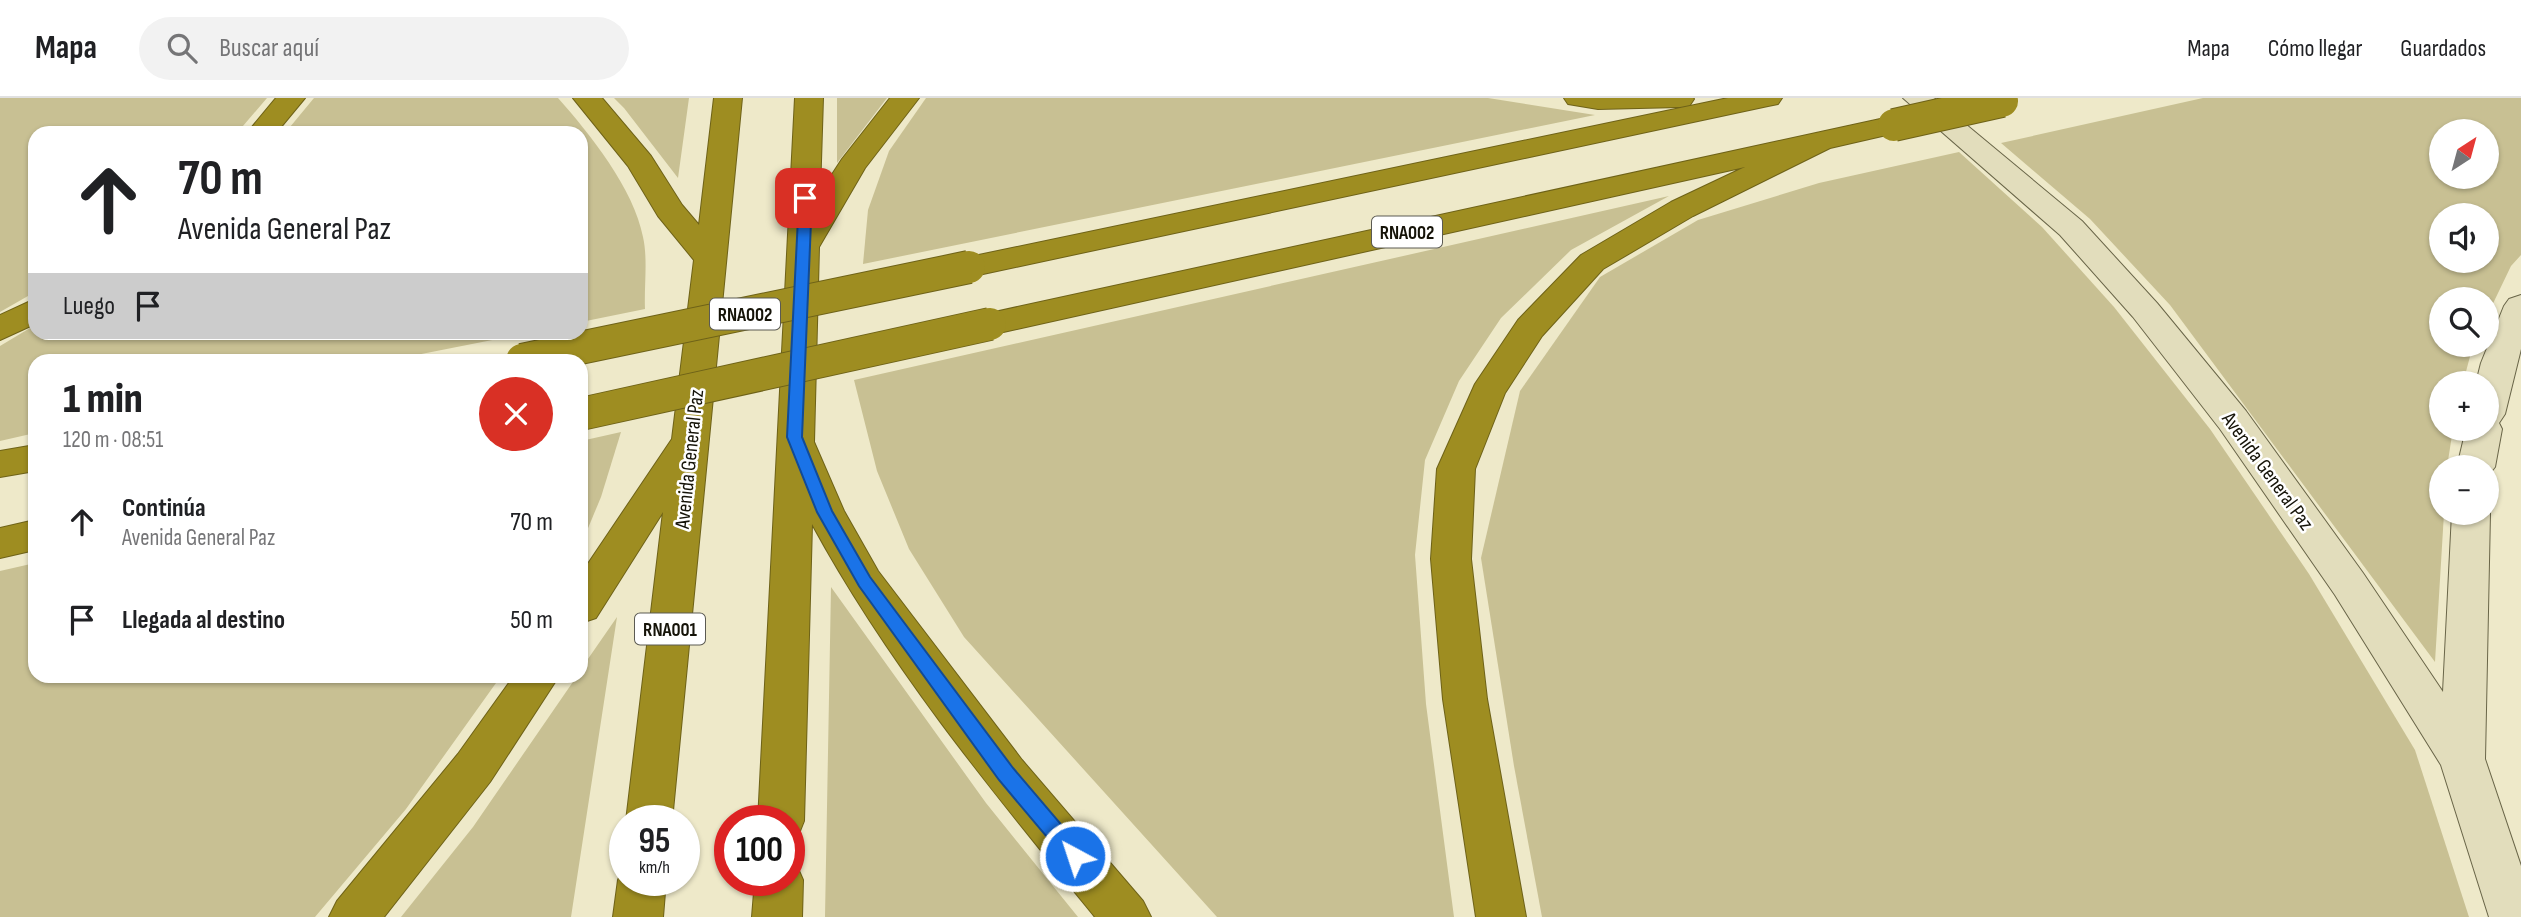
<!DOCTYPE html>
<html lang="es">
<head>
<meta charset="utf-8">
<style>
  :root { --surface:#fff; --page:#f2f2f2; --text:#202124; --muted:#757577; --line:#e0e0e0 }
  body { margin:0; font-family:"Sofia Sans Condensed",sans-serif; background:var(--page); color:var(--text); height:100vh; display:flex; flex-direction:column; font-size:26px; white-space:nowrap }
  * { box-sizing:border-box; margin:0 }
  p { font-size:23px; color:var(--muted) }
  .icon { flex:none; width:38px; height:38px; fill:none; stroke:currentColor; stroke-width:2; stroke-linecap:round; stroke-linejoin:round }
  .map { position:relative; flex:1; overflow:hidden }
  .sheet { position:absolute; left:28px; top:256px; width:560px; height:329px; display:flex; flex-direction:column; background:var(--surface); border-radius:21px; box-shadow:0 2px 5px #0004 }
  .sheet>* { flex:none }
  .hud { position:absolute; left:28px; top:28px; width:560px; height:214px; border-radius:21px; box-shadow:0 2px 5px #0004; background:#fff; color:var(--text); overflow:hidden }
  .needle { width:46px; rotate:36deg }
  .fabs { position:absolute; left:2429px; top:21px; display:grid; gap:14px }
  .fabs a { display:grid; place-items:center; width:70px; height:70px; border-radius:50%; background:var(--surface); box-shadow:0 2px 5px #0004; font-size:35px }
  .speed { position:absolute; left:609px; top:707px; display:flex; gap:14px; font-size:35px; font-weight:700; text-align:center }
  .speed>* { display:grid; place-content:center; width:91px; height:91px; border-radius:50%; background:var(--surface); box-shadow:0 2px 5px #0004; line-height:1 }
  .speed small { font-size:18px; font-weight:400 }
  .speed .limit { border:10px solid #d22; background:#fff; color:#111 }
  .pin { position:absolute; display:grid; place-items:center; width:60px; height:60px; color:#fff; margin:-30px; border-radius:14px; box-shadow:0 4px 10px #0006 }
  .me { position:absolute; width:77px; margin:-38px; rotate:320deg; stroke-linejoin:round; filter:drop-shadow(0 0 5px #0008) }
  .turn { display:flex; align-items:center; gap:24px; height:147px; padding:0 35px; font-size:32px }
  .turn .icon { width:91px; height:91px; stroke-width:2.5 }
  .turn b { display:block; font-size:49px; line-height:60px }
  .then { display:flex; align-items:center; height:66px; padding:0 35px; background:#0003; gap:14px; font-size:26px }
  .round { display:grid; place-items:center; flex:none; width:74px; height:74px; border-radius:37px; background:var(--page) }
  .head { display:flex; align-items:center; justify-content:space-between; height:119px; padding:0 35px }
  h1 { font-size:42px; font-weight:800; line-height:52px }
  ul { padding:0; list-style:none }
  li { display:flex; align-items:center; gap:21px; height:98px; padding:0 35px }
  li div { flex:1 }
  li b { display:block; font-size:26px }
  li em { font-style:normal }
  header { display:flex; align-items:center; gap:42px; box-sizing:border-box; height:98px; padding:0 35px; background:var(--surface); border-bottom:2px solid var(--line) }
  header strong { font-size:33px }
  nav { display:flex; gap:38px; margin-inline-start:auto; font-size:24px }
  .search { width:490px; height:63px; background:var(--page); display:flex; align-items:center; gap:18px; box-sizing:border-box; padding:0 24px; border-radius:38px; color:var(--muted); font-size:26px }
  .map>svg:first-child { display:block }
  .green { fill:#c8c093; fill-rule:evenodd }
  .lines { fill:none; stroke-linecap:round; stroke-linejoin:round }
  .secondary-casing { stroke:#696548; stroke-width:2 }
  .highway-casing { stroke:#6e6218; stroke-width:2 }
  .secondary { fill:#e2ddbc; fill-rule:evenodd }
  .highway { fill:#9e8d21; fill-rule:evenodd }
  .highway-bridge-casing { stroke:#6e6218; stroke-width:34; stroke-linecap:butt }
  .highway-bridge { stroke:#9e8d21; stroke-width:32 }
  .route { fill:#1a73e8; stroke:#114b97; stroke-width:2 }
  .labels { text-anchor:middle; stroke-width:5; stroke-linejoin:round; paint-order:stroke }
  .shield { fill:#fff; stroke:#5b5a52; stroke-width:2 }
  .shield-label { font-size:19px; font-weight:bold; fill:#151308 }
  .street-label { font-size:21px; fill:#151308; stroke:#fff }
</style>
</head>
<body>
<header>
<strong>Mapa</strong>
<div class="search"><svg class="icon" aria-label="search" viewBox="0 0 24 24"><circle cx="10" cy="10" r="6"/><path d="M15 15l6 6"/></svg>Buscar aquí</div>
<nav><a>Mapa</a><a>Cómo llegar</a><a>Guardados</a></nav>
</header>
<div class="map">
<svg width="2521" height="819" viewBox="0 0 2521 819">
  <rect width="100%" height="100%" fill="#eee9c9"/>
  <g class="green">
    <path d="M0,0H267L237,35H35V194L0,214Z"/>
    <path d="M314,0H558C590,36 634,91 643,139C648,161 644,188 645,211L581,224V35H285Z"/>
    <path d="M614,0H689L678,80L624,10Z"/>
    <path d="M837,0H887L837,65Z"/>
    <path d="M926,0H1488L1595,17L863,166L868,112L889,53Z"/>
    <path d="M2203,0H2521V157L2511,168L2487,218V201H2441V247H2473L2463,285H2441V331H2453L2447,369H2441V415H2444L2435,564L2170,207L2090,121L2001,45ZM2441,33H2487V79H2441ZM2487,117V163H2441V117Z"/>
    <path d="M1959,54L2042,129L2114,209L2210,331L2309,476L2415,652L2469,819H1542L1514,668L1481,460L1520,293L1600,179L1698,122L1819,85Z"/>
    <path d="M1669,98L1571,152L1501,220L1459,283L1425,362L1415,457L1426,606L1454,819H1217L964,539L909,451L877,373L854,282Z"/>
    <path d="M35,227V234L528,235L391,262H35V335L0,343V248Z"/>
    <path d="M621,334L601,399L581,447V343Z"/>
    <path d="M35,465V578H501L406,711L315,819H0V473Z"/>
    <path d="M831,489L986,705L1078,819H825Z"/>
    <path d="M617,519L571,819H401L473,729L577,578H581V571Z"/>
  </g>
  <g class="lines">
    <g class="secondary-casing">
      <g id="secondary">
        <path d="M1903,0H1934L2082,123L2157,205L2246,313L2363,475L2443,594L2452,415H2487V409L2490,415L2485,661L2521,768V819H2489L2441,667L2335,497L2220,331L2133,219L2060,137Z"/>
        <path d="M2521,197V251L2505,316L2499,325L2502,331L2495,369L2487,379V369H2457L2466,331H2487V285H2476L2481,265L2504,208L2509,201Z"/>
      </g>
    </g>
    <g class="highway-casing">
      <g id="highway">
        <path d="M276,0H305L276,35H247Z"/>
        <path d="M573,0H602L651,58L682,107L699,127L714,0H742L672,723H626L663,414L596,520L581,525V476L672,341L694,162L658,118L628,68Z"/>
        <path d="M795,0H823L820,95L842,61L890,0H919L865,70L819,149L814,344L844,413L878,473L1022,662L1143,803L1151,819H1095C993,694 889,568 812,426L804,723L798,738L789,741V723H758Z"/>
        <path d="M1564,0H1693L1694,1L1690,7L1680,9L1598,11L1568,6Z"/>
        <path d="M1728,0H1782L1778,6L1768,8L969,179L958,176L953,169L958,162L969,159Z"/>
        <path d="M1894,18L1904,21L1908,27L1904,33L1830,50L1693,118L1603,171L1542,238L1505,295L1475,371L1471,461L1487,601L1526,819H1476L1443,601L1431,461L1437,371L1475,286L1518,222L1581,157L1671,104L1745,69L990,237L978,234L973,226L978,218L990,215Z"/>
        <path d="M35,201V226L0,242V217Z"/>
        <path d="M35,347V373L0,379V353Z"/>
        <path d="M35,422V452L0,460V430Z"/>
        <path d="M514,578H559L490,684L384,819H329L337,803L458,656Z"/>
        <path d="M789,764L796,766L803,782L802,819H752L755,782H789Z"/>
        <path d="M625,767V782H666L663,819H613L618,782Z"/>
      </g>
    </g>
    <use href="#secondary" class="secondary"/>
    <use href="#highway" class="highway"/>
    <g class="highway-bridge-casing">
      <g id="highway-bridge">
        <path d="M1894,27L2002,3"/>
        <path d="M522,262L969,169"/>
        <path d="M581,316L990,226"/>
      </g>
    </g>
    <use href="#highway-bridge" class="highway-bridge"/>
  </g>
  <path class="route" d="M805,96L812,100L802,339L832,413L870,479L1013,670L1082,751L1085,758L1082,764L1075,767L1068,764L999,682L859,488L817,414L787,339L799,100Z"/>
  <g class="labels">
    <g class="shield">
      <rect x="1372" y="118.5" width="70" height="31" rx="5"/>
      <rect x="710" y="200.5" width="70" height="31" rx="5"/>
      <rect x="635" y="515.5" width="70" height="31" rx="5"/>
    </g>
    <g class="shield-label">
      <text x="1407" y="141">RNA002</text>
      <text x="745" y="223">RNA002</text>
      <text x="670" y="538">RNA001</text>
    </g>
    <g class="street-label">
      <text transform="translate(689 361) rotate(-84)" y="7">Avenida General Paz</text>
      <text transform="translate(2268 373) rotate(54)" y="7">Avenida General Paz</text>
    </g>
  </g>
</svg>
<div class="fabs">
<a><svg class="needle" viewBox="-14 -14 28 28"><path d="M0-13l5 13h-10z" fill="#e53935"/><path d="M0 13l5-13h-10z" fill="#757577"/></svg></a>
<a><svg class="icon" aria-label="sound" viewBox="0 0 24 24"><path d="M4 9h4l5-4v14l-5-4H4zM17 9q2 3 0 6"/></svg></a>
<a><svg class="icon" aria-label="search" viewBox="0 0 24 24"><circle cx="10" cy="10" r="6"/><path d="M15 15l6 6"/></svg></a>
<a>+</a>
<a>−</a>
</div>
<div class="speed"><div>95<small>km/h</small></div><div class="limit">100</div></div>
<div class="pin" style="left:805px;top:100px;background:#d93025"><svg class="icon" aria-label="arrive" viewBox="0 0 24 24"><path d="M6 21V4h12l-3 4 3 4H6"/></svg></div>
<svg class="me" style="left:1075px;top:758px" viewBox="-20 -20 40 40"><circle r="17" fill="#1a73e8" stroke="#fff" stroke-width="3"/><path d="M0-11L8 9 0 5-8 9z" fill="#fff"/></svg>
<div class="hud">
<div class="turn"><svg class="icon" aria-label="ahead" viewBox="0 0 24 24"><path d="M12 20V5M6 11l6-6 6 6"/></svg><div><b>70 m</b>Avenida General Paz</div></div>
<div class="then">Luego<svg class="icon" aria-label="arrive" viewBox="0 0 24 24"><path d="M6 21V4h12l-3 4 3 4H6"/></svg></div>
</div>
<section class="sheet">
<div class="head"><div><h1>1 min</h1><p>120 m · 08:51</p></div><a class="round" style="background:#d93025;color:#fff"><svg class="icon" aria-label="close" viewBox="0 0 24 24"><path d="M6 6l12 12M18 6L6 18"/></svg></a></div>
<ul>
<li><svg class="icon" aria-label="ahead" viewBox="0 0 24 24"><path d="M12 20V5M6 11l6-6 6 6"/></svg><div><b>Continúa</b><p>Avenida General Paz</p></div><em>70 m</em></li>
<li><svg class="icon" aria-label="arrive" viewBox="0 0 24 24"><path d="M6 21V4h12l-3 4 3 4H6"/></svg><div><b>Llegada al destino</b></div><em>50 m</em></li>
</ul>
</section>
</div>
</body>
</html>
